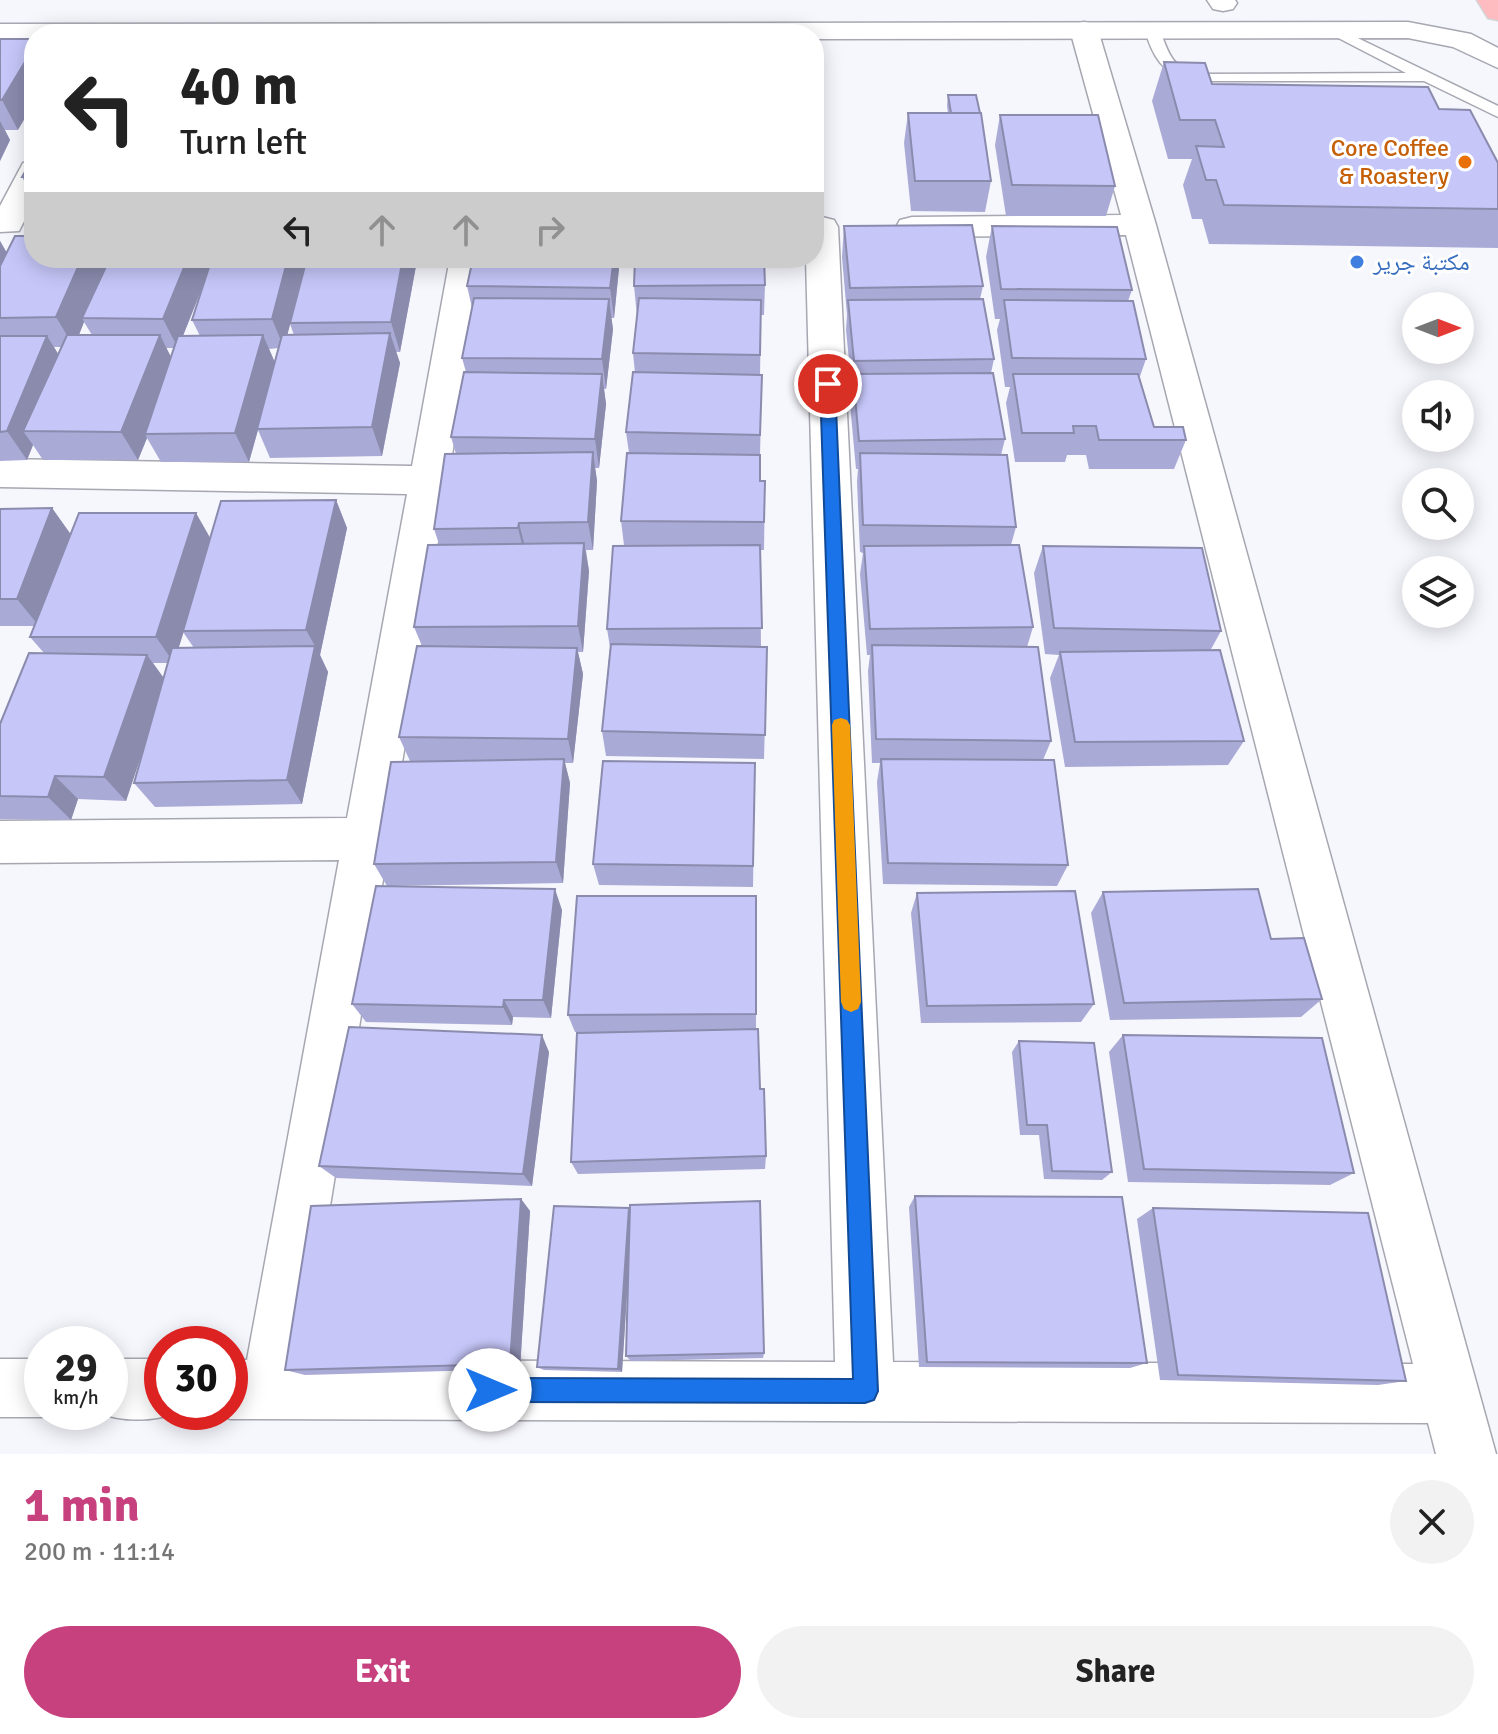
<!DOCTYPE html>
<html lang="en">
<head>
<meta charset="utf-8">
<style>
  :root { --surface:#fff; --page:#f2f2f2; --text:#222; --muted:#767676; --accent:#c8417f }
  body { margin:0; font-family:Signika,"Noto Naskh Arabic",sans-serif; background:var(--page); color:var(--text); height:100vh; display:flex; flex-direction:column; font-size:30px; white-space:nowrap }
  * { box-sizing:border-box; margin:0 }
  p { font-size:26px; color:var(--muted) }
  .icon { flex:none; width:44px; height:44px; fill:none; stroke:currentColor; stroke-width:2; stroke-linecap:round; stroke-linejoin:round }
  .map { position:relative; height:1454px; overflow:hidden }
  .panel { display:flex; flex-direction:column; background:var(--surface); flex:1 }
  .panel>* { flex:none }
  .top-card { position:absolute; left:24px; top:24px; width:800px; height:244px; border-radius:32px; box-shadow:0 4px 20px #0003; background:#fff; color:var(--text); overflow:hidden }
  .needle { width:52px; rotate:90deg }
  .controls { position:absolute; left:1402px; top:292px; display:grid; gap:16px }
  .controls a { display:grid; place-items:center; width:72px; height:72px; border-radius:50%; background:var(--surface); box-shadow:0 4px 20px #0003; font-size:40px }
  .speed { position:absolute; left:24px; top:1326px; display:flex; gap:16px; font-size:40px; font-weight:700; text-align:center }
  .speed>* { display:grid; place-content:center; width:104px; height:104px; border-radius:50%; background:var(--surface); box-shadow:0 4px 20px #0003; line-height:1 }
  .speed small { font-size:20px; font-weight:400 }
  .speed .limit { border:12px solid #d22; background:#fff; color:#111 }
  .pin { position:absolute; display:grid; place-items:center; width:68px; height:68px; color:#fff; margin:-34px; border:4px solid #fff; border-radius:50%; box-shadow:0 2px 8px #0007 }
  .me { position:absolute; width:88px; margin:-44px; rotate:90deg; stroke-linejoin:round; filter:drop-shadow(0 0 6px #0008) }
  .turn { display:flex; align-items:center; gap:28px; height:168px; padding:0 24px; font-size:36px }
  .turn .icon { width:104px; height:104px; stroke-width:2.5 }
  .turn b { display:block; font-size:56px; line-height:68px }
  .lanes { display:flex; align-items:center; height:76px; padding:0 24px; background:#0003; justify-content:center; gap:40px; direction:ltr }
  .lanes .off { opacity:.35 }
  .round { display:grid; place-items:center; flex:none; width:84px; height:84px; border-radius:42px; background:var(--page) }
  .overview { display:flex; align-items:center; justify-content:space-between; height:136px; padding:0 24px }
  h1 { font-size:48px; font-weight:800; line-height:60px; color:var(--accent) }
  .primary-button { display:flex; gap:16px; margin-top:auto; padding:16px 24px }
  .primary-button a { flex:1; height:92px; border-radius:48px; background:var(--accent); color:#fff; font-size:32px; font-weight:800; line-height:92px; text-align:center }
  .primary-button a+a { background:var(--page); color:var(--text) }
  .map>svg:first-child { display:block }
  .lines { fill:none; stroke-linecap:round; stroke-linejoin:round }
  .lane-casing { stroke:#a7a7b2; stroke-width:3 }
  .street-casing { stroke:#a7a7b2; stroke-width:3 }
  .secondary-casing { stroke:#a7a7b2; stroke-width:3 }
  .primary-casing { stroke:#d4d4d4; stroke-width:3 }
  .lane { fill:#fff; fill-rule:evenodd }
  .street { fill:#fff; fill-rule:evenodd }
  .secondary { fill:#fff; fill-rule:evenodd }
  .primary { fill:#febcc1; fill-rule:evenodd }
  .wall { fill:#aaaad6; fill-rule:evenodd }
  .shaded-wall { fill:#8b8bae }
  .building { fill:#c6c6f9; stroke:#8b8bae; stroke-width:2 }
  .route { fill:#1a73e8; stroke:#114b97; stroke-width:2 }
  .slow { fill:#f59e0b }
  .food-dot { fill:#e8710a; stroke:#fff; stroke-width:3 }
  .shop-dot { fill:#3f7fe0; stroke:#fff; stroke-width:3 }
  .labels { text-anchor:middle; stroke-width:6; stroke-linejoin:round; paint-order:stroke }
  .far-food-label { font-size:24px; fill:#c56008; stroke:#fff; text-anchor:end }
  .far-shop-label { font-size:24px; fill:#366cbe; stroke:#fff; text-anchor:start }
</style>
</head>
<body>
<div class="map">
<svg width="1498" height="1454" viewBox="0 0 1498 1454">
  <rect width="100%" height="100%" fill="#f6f6fd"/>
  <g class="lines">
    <g class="lane-casing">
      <path id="lane" d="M1152,26C1169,33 1161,63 1194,74L1406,73L1323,30L1325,27H1335L1498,106V117L1424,81H1189C1163,74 1152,55 1145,30Z"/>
    </g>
    <g class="street-casing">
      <g id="street">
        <path d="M1207,0H1235L1237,3L1233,9L1223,11L1213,9Z"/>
        <path d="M1084,22L1094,24L1098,30L1156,225L1496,1454H1436L1428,1423L230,1419L214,1412H230V1359L247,1360L339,860L0,863V821L347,818L407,494L0,487V459L412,466L450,258H484L305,1360L835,1362L806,258H814V219L822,217L834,220L838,227L893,1362L1413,1364L1126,235L912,237L900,234L896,227L900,220L912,217L1121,215L1070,30L1074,24Z"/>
        <path d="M34,161V202L19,231L0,232V206L23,163Z"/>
        <path d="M0,1359H42V1412H55L42,1417H0Z"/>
        <path d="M110,1359H162V1412H178C154,1422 121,1422 97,1412H110Z"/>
      </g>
    </g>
    <g class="secondary-casing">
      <path id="secondary" d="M1408,22L1471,34L1498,48V68L1453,47L1408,38L814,39V34H34V40H0V24Z"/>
    </g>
    <g class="primary-casing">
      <path id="primary" d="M1477,0H1498V20L1488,18Z"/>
    </g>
    <use href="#lane" class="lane"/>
    <use href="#street" class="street"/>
    <use href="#secondary" class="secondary"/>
    <use href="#primary" class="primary"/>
  </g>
  <g class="wall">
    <path d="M0,39L18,130H5L10,140L0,161Z"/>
    <path d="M1164,62L1212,84L1439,109L1498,163V248L1209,244L1202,219H1192L1183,185L1192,159H1168L1152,101Z"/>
    <path d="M948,95L991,181L985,212L911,211L904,143L908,113H948L947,106Z"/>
    <path d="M1000,115L1115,186L1106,216H1006L995,145Z"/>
    <path d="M34,156V199L22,177Z"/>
    <path d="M844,226L983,286L980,299L994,359L991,373L1005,439L1001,455L1016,527L1011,545L1033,627L1027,647L1051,741L1043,760L1068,865L1057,886L883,884L877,782L880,763H872L868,671L870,655H867L860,574L863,553L860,552L857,482L858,469H856L850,404L852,390L846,330L847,315L842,257Z"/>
    <path d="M992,226L1132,290L1128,301L1146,359L1139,379L1154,427L1186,440L1174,469H1089L1086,455H1067L1065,462H1015L1006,403L1010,387H1005L997,330L1000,319H995L986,257Z"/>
    <path d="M0,241L7,253L104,258L107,264L110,258H205L209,267L212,258H300L304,269L416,266L400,352H396L400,363L382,456L270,458L258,430L249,462H161L147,438L138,460H43L33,445L27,460L0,461ZM206,278L192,320L200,336H183ZM84,322L92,335H79ZM290,324L294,335H287ZM54,347H62L58,354ZM166,348H174L171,357ZM279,348L275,363L269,349Z"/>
    <path d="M473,258H620L614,318H611L613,329L606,389H604L606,404L599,468H595L597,481L593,550H586L589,571L583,652H578L583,674L573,763H565L570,783L563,883L387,886L374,864L410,761L399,737L422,646L414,627L439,544L434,529L456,454L451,437L466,372L462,358L472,308L467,286Z"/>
    <path d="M765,285L764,315H761L760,375H762L760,455V481H765L764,550H760L761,647H767L764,759L606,756L602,731L610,647L607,629L624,545L621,521L629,453L626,432L635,373L633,353L637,316L634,286Z"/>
    <path d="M336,500L347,528L320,655L328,672L302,804L155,807L134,783L151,725L126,801L78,799L71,820L0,819V724L44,653L30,637L34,626H0V509L52,508L70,534L210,538ZM183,632L194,648H178ZM153,663H168L164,679Z"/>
    <path d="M1043,546L1221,631L1210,651L1244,741L1228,765L1065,767L1050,678L1059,655L1045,654L1034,573Z"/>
    <path d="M755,763L753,887L599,885L593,864Z"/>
    <path d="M1103,892L1271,939L1322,999L1301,1017L1110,1020L1091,913Z"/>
    <path d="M917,893L1094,1004L1081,1022L921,1023L911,913Z"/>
    <path d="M756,896V1029L766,1156L765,1169L578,1174L571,1162L635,1032H575L568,1015Z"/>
    <path d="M562,910L551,1018L513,1017L512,1025L366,1022L352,1004Z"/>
    <path d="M1123,1035L1354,1173L1330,1185L1128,1182L1109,1052Z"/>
    <path d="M1019,1041L1112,1172L1102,1180L1044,1179L1039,1135H1020L1012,1052Z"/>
    <path d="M549,1052L532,1186L336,1178L319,1166Z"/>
    <path d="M915,1196L1147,1363L1130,1368L919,1367L909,1207Z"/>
    <path d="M521,1199L530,1211L520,1369L305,1375L285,1370Z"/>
    <path d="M1153,1208L1406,1381L1378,1385L1160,1380L1137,1219Z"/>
    <path d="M630,1210L764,1353L763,1358L631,1361L626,1356L628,1277L622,1372L544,1370L537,1367Z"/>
  </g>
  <g class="shaded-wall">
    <path d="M34,47V103L18,130L2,100Z"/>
    <path d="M0,121L10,140L0,161Z"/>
    <path d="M0,241L12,262L0,284Z"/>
    <path d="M82,258H104L108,266L82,318L84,322L74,347L56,317Z"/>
    <path d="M188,258H205L210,268L178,348L163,319Z"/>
    <path d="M288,258H300L304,270L284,348L272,319Z"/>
    <path d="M403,258H414L416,266L400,352L391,322Z"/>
    <path d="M614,258H620L614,318L610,288Z"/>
    <path d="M609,299L613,329L606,389L602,359Z"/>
    <path d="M390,333L400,363L382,456L372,427Z"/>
    <path d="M160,335L175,365L145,434L147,438L138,460L121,432Z"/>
    <path d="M263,335L276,365L249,462L235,433Z"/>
    <path d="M47,336L65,365L23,431L33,445L27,460L7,431Z"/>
    <path d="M602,374L606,404L599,468L595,439Z"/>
    <path d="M593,452L597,481L593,550L588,522Z"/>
    <path d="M336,500L347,528L320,655L328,672L302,804L287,780L315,646L306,630Z"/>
    <path d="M52,508L72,536L39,626L17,599Z"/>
    <path d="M196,513L212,541L174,663L156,637Z"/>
    <path d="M519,523L526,551L525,556L518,528Z"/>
    <path d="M584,543L589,571L583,652L578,626Z"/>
    <path d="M577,648L583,674L573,763L568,739Z"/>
    <path d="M147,655L166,681L126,801L104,777Z"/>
    <path d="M564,759L570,783L563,883L556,862Z"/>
    <path d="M55,776L78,799L71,820L48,797Z"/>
    <path d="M555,889L562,910L551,1018L543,1000Z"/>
    <path d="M504,1000L513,1017L512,1025L503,1007Z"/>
    <path d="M542,1035L549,1052L532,1186L523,1174Z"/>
    <path d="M521,1199L530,1211L520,1369L510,1364Z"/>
    <path d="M629,1208L632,1215L622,1372L618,1369Z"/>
  </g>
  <g class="building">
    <path d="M0,39H34V47L2,100H0Z"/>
    <path d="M1164,62L1205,63L1212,84L1428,87L1439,109L1470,110L1498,163V209L1224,205L1216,180H1206L1196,146L1224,147L1215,120H1180Z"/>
    <path d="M948,95H976L980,113H951Z"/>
    <path d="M908,113H981L991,181H915Z"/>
    <path d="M1000,115H1098L1115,186L1012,185Z"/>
    <path d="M34,156V177H22Z"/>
    <path d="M972,225L983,286L850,288L844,226Z"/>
    <path d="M992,226L1117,227L1132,290L1001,289Z"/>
    <path d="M15,236H34V258H82L56,317L0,318V266Z"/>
    <path d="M110,258H188L163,319L82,318Z"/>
    <path d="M212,258H288L272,319L192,320Z"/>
    <path d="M307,258H403L391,322L290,323Z"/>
    <path d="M473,258H614L610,288L467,286Z"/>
    <path d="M635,258H764L765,285L634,286Z"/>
    <path d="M474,298L609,299L602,359L462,358Z"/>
    <path d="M639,298L761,300L760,355L633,353Z"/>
    <path d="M983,299L994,359L854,361L848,300Z"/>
    <path d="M1004,300L1133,301L1146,359L1012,358Z"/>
    <path d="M390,333L372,427L257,429L282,335Z"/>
    <path d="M67,335H160L121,432L23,431Z"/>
    <path d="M263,335L235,433L145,434L178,336Z"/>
    <path d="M0,336H47L7,431L0,432Z"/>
    <path d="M464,372L602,374L595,439L451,437Z"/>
    <path d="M633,372L762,375L760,435L626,432Z"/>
    <path d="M993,373L1005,439L859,441L853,374Z"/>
    <path d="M1013,374H1138L1154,427H1183L1186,440H1099L1096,426H1073L1074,433H1022Z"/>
    <path d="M593,452L588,522L519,523L518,528L434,529L445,454Z"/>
    <path d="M627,453L760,455V481H765L764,522L621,521Z"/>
    <path d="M860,453L1007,455L1016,527L863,525Z"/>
    <path d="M336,500L306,630L183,631L221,501Z"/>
    <path d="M52,508L17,599H0V509Z"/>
    <path d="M79,513H196L156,637H30Z"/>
    <path d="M584,543L578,626L414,627L428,545Z"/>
    <path d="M760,545L762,628L607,629L613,546Z"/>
    <path d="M1019,545L1033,627L870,629L864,546Z"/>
    <path d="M1043,546L1202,548L1221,631L1054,628Z"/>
    <path d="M611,644L767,647L765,735L602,731Z"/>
    <path d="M872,645L1038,647L1051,741L876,739Z"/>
    <path d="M315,646L287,780L134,783L172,648Z"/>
    <path d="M417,646L577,648L568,739L399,737Z"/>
    <path d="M1220,650L1244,741L1075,742L1060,652Z"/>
    <path d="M29,653L147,655L104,777L55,776L48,797L0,796V724Z"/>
    <path d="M564,759L556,862L374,864L391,762Z"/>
    <path d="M881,759L1054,760L1068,865L888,863Z"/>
    <path d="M603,761L755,763L753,866L593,864Z"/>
    <path d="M376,886L555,889L543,1000H504L503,1007L352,1004Z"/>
    <path d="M1258,889L1271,939L1304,938L1322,999L1124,1003L1103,892Z"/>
    <path d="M1075,891L1094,1004L927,1006L917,893Z"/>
    <path d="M577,896H756V1014L568,1015Z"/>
    <path d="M349,1027L542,1035L523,1174L319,1166Z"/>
    <path d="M758,1029L760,1089H764L766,1156L571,1162L577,1033Z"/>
    <path d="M1123,1035L1322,1038L1354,1173L1144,1169Z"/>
    <path d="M1019,1041L1094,1043L1112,1172L1052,1171L1047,1125H1027Z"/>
    <path d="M915,1196L1122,1197L1147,1363L927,1362Z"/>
    <path d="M521,1199L510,1364L285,1370L311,1206Z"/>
    <path d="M760,1201L764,1353L626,1356L630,1205Z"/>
    <path d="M554,1206L629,1208L618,1369L537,1367Z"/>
    <path d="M1153,1208L1368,1213L1406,1381L1178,1375Z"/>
  </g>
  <path class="route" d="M828,379L835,384L878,1391L874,1400L865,1403L490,1402L482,1398L478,1390L482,1381L490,1378L853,1379L820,384Z"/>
  <path class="slow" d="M841,718L847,720L850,725L861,1002L858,1009L851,1012L844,1009L841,1002L832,725L834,720Z"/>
  <circle class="food-dot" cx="1465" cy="162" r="8"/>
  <circle class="shop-dot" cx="1357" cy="262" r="8"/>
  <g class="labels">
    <g class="far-food-label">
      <text x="1449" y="156">Core Coffee<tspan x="1449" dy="28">&amp; Roastery</tspan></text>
    </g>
    <g class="far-shop-label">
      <text x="1373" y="270">مكتبة جرير</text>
    </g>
  </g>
</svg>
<div class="controls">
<a><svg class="needle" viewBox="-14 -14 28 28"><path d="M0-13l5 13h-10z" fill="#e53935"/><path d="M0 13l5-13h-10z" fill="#767676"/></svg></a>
<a><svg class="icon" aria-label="sound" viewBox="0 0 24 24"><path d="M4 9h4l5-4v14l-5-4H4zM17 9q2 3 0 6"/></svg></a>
<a><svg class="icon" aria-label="search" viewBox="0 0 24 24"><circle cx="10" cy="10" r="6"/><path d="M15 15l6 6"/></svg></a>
<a><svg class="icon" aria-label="layers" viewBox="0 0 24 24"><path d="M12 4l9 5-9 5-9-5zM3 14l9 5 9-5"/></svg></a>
</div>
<div class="speed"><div>29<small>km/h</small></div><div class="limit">30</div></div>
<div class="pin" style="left:828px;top:384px;background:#d93025"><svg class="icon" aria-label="arrive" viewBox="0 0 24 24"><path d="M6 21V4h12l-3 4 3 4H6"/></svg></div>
<svg class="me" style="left:490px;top:1390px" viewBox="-20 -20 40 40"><circle r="19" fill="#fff"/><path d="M0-13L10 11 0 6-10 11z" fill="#1a73e8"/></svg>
<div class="top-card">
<div class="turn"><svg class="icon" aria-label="left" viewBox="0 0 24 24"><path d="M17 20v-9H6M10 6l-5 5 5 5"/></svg><div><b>40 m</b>Turn left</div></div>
<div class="lanes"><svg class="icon" aria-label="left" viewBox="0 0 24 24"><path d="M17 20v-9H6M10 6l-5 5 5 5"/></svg><svg class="icon off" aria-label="ahead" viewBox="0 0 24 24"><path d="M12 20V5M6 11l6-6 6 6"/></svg><svg class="icon off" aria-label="ahead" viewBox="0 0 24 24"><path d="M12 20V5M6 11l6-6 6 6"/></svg><svg class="icon off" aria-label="right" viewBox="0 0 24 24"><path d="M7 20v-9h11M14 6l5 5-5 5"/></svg></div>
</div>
</div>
<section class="panel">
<div class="overview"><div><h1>1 min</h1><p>200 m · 11:14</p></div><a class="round"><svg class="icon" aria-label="close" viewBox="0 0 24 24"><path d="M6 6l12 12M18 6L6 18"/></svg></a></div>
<div class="primary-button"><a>Exit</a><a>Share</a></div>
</section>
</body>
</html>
